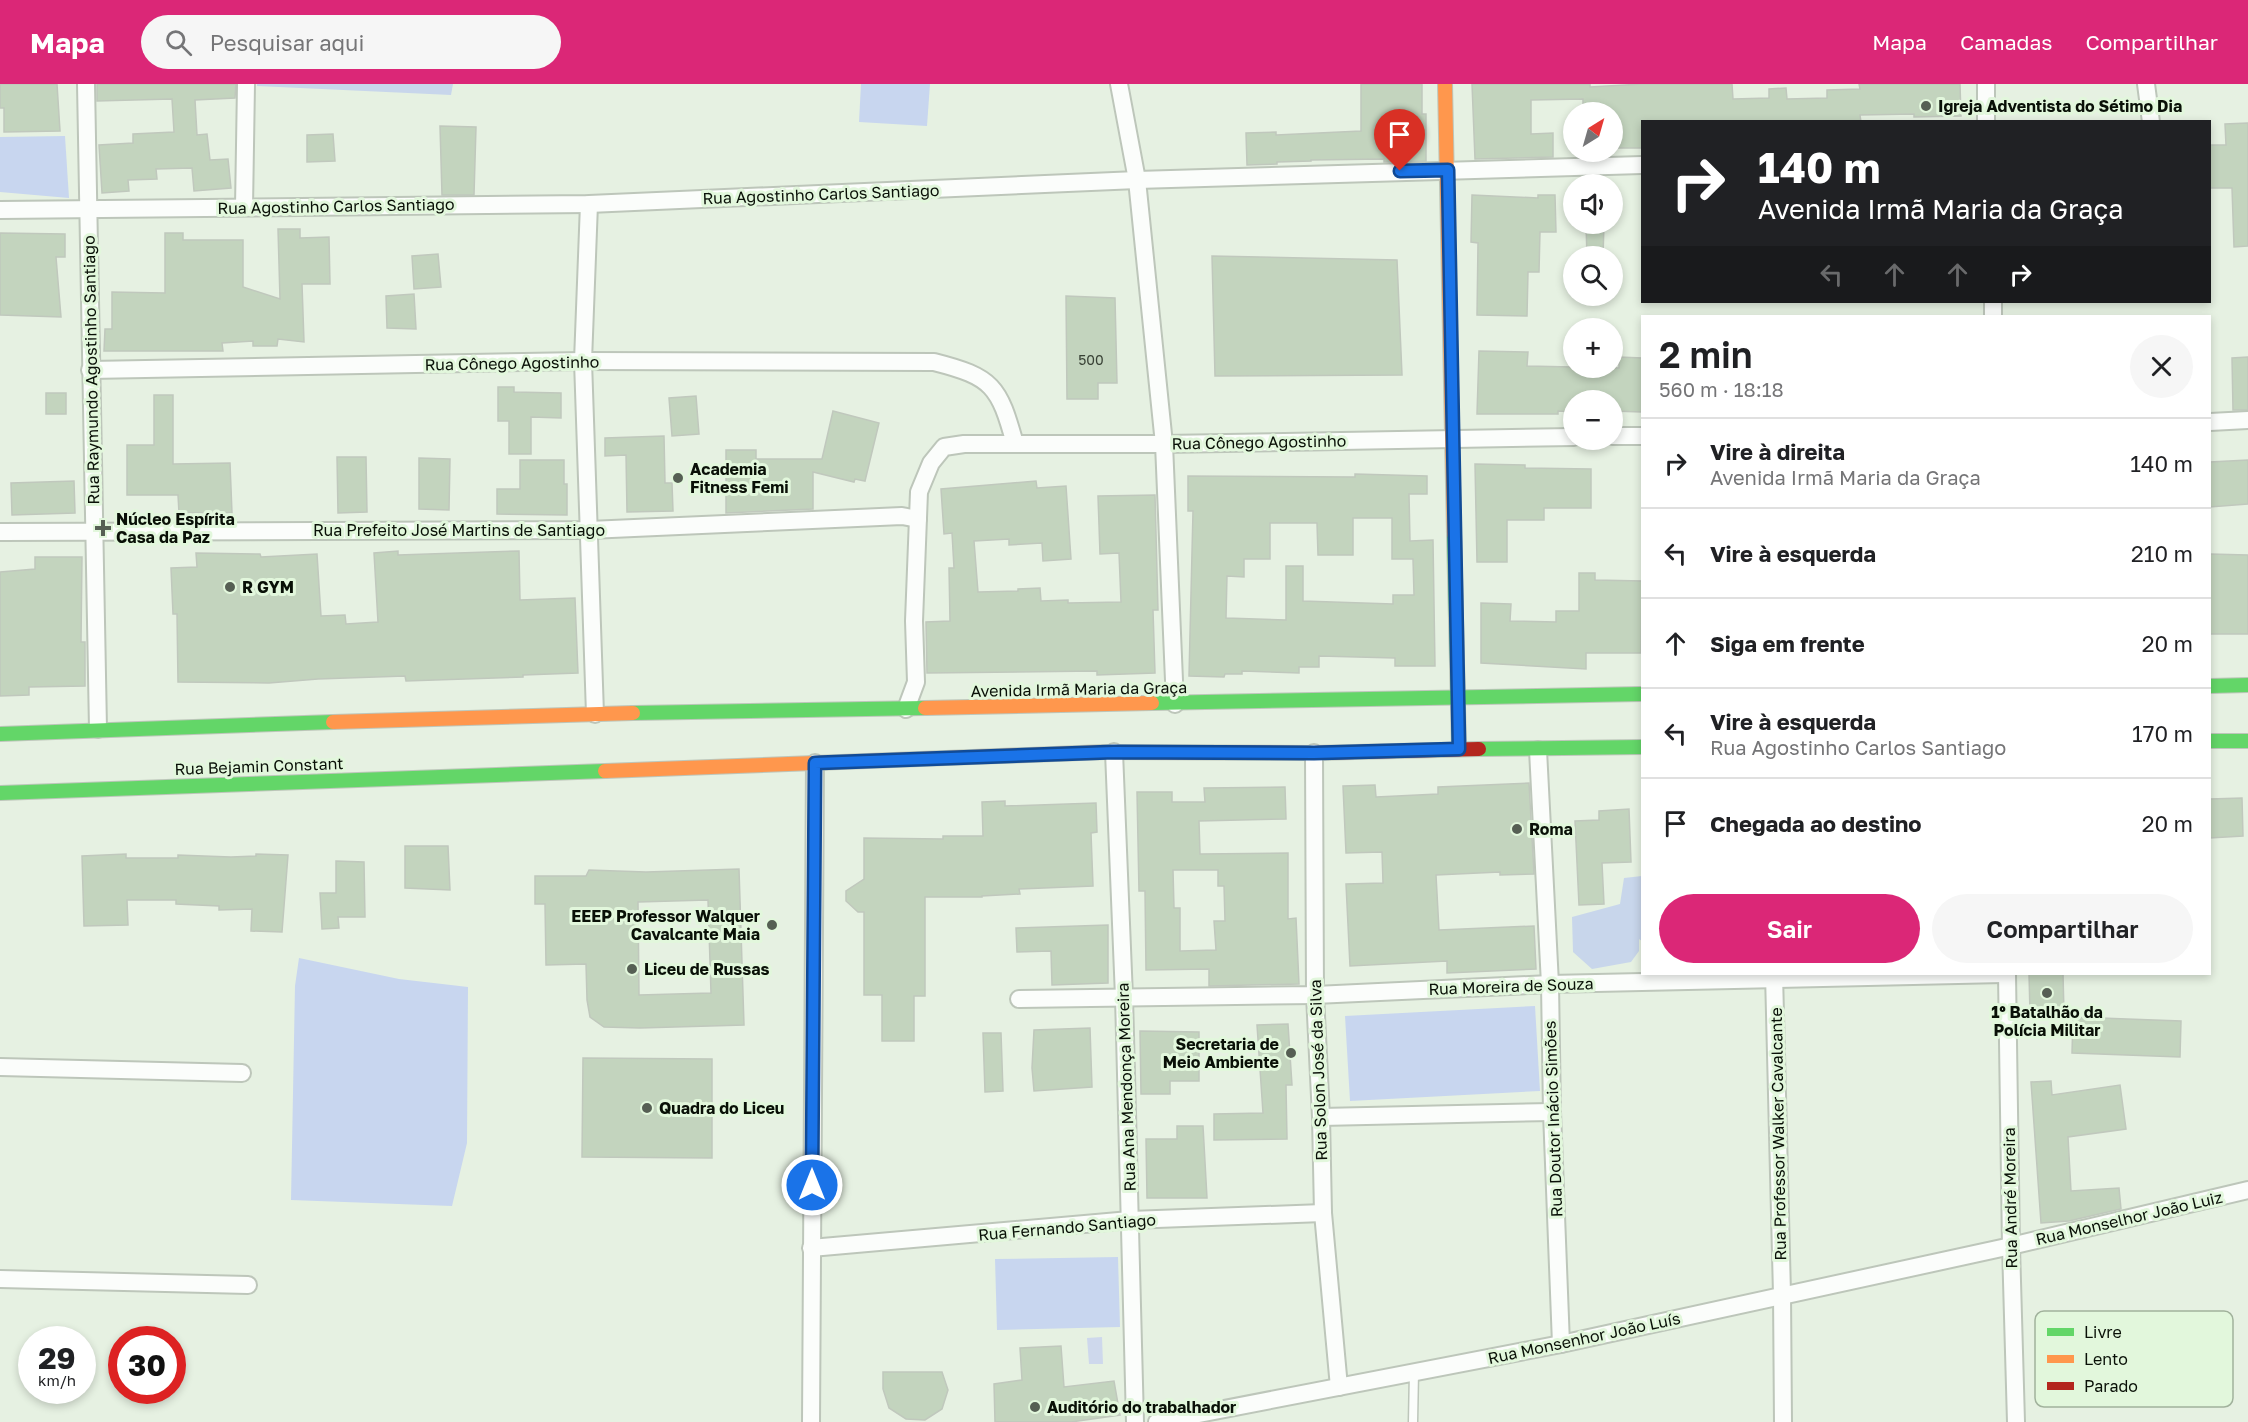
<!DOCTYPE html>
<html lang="pt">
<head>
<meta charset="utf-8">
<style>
  :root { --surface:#fff; --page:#f6f6f6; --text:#202124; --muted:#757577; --line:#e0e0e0; --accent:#db2777 }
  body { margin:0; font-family:"Golos Text",sans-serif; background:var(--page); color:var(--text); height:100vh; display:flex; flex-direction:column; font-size:22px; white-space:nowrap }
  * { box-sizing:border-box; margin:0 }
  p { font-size:20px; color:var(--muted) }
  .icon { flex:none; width:33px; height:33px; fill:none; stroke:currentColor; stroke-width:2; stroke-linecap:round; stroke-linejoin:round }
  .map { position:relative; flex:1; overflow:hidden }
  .drawer { position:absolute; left:1641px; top:231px; width:570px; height:660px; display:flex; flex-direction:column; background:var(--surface); border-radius:0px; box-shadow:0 3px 9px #0003 }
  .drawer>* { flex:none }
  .top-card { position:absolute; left:1641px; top:36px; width:570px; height:183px; border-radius:0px; box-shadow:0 3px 9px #0003; background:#202124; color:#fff; overflow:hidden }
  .needle { width:39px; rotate:37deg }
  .tools { position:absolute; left:1563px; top:18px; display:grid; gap:12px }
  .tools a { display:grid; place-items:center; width:60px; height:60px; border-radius:50%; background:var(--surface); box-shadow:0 3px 9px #0003; font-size:30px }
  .speed { position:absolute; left:18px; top:1242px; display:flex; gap:12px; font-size:30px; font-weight:700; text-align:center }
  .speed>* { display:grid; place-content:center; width:78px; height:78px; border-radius:50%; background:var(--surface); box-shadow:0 3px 9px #0003; line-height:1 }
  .speed small { font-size:15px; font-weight:400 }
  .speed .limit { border:9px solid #d22; background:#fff; color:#111 }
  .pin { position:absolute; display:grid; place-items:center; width:51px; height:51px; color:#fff; margin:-62px -26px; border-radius:50% 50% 50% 0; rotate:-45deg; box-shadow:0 0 6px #0007 }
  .pin .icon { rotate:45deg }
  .me { position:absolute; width:66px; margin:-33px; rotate:0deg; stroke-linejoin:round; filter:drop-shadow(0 0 4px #0008) }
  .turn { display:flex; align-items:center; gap:21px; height:126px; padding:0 18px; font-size:27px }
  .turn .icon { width:78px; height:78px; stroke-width:2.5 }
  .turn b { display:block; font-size:42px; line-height:51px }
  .lanes { display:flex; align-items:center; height:57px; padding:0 18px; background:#0003; justify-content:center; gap:30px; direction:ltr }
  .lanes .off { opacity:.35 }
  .round { display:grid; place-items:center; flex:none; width:63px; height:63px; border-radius:32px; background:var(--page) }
  .headline { display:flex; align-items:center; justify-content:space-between; height:102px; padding:0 18px }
  h1 { font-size:36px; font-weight:600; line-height:45px }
  .action { display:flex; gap:12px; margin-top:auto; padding:12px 18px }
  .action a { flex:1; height:69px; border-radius:36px; background:var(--accent); color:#fff; font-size:24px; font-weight:600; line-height:69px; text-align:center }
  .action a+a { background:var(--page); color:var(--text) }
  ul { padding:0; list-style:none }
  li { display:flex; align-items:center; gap:18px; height:90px; padding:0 18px; border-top:2px solid var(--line) }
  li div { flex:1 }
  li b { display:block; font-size:22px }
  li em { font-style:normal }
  header { display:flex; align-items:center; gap:36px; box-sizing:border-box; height:84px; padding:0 30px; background:var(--accent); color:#fff }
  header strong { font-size:28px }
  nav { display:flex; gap:33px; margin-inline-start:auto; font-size:21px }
  .search { width:420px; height:54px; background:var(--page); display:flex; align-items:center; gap:15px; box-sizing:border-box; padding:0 21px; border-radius:33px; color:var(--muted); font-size:22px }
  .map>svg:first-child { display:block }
  .green { fill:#c8d6ef }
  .forest { fill:#c8d6eb }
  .water { fill:#ced8ec }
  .building { fill:#c3d4be; stroke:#c0c8bd; stroke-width:1.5; fill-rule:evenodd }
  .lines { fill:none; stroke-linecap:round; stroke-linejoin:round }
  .lane-casing { stroke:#bdc6ba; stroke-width:11 }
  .street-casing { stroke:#bdc6ba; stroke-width:20 }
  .fast-casing { stroke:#bdc6ba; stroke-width:16 }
  .slow-casing { stroke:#bdc6ba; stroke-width:16 }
  .jam-casing { stroke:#bdc6ba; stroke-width:16 }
  .lane { stroke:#fbfdfb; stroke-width:8 }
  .street { stroke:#fbfdfb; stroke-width:16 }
  .fast { stroke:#63d668; stroke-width:14 }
  .slow { stroke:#ff974d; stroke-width:14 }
  .jam { stroke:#b3261e; stroke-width:14 }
  .route-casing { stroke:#114b97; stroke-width:15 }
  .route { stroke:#1a73e8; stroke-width:10 }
  .poi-dot { fill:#565f54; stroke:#e2f7dc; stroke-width:2 }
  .labels { text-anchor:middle; stroke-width:6; stroke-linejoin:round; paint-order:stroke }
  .number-label { font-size:14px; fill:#384135 }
  .poi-label { font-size:16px; font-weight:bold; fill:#091007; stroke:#e2f7dc; text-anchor:start }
  .street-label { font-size:16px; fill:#091007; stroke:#e2f7dc }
  .key { fill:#e2f7dc; stroke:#a1b29c; stroke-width:1.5 }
  .key-label { font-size:16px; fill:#091007 }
</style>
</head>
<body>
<header>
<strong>Mapa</strong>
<div class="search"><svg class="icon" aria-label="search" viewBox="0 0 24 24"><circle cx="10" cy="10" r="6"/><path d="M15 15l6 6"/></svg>Pesquisar aqui</div>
<nav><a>Mapa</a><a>Camadas</a><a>Compartilhar</a></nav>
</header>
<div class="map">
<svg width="2248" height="1338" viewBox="0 0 2248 1338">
  <rect width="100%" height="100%" fill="#e6f1e2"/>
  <g class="green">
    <path d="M861,0H930L927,42L859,38Z"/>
    <path d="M65,52L69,114L0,108V53Z"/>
    <path d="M299,874L399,895L468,903L467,1059L452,1122L291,1116L295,902Z"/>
    <path d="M1535,922L1540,1007L1350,1017L1345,932Z"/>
    <path d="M1118,1173L1120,1243L997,1246L995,1175Z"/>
  </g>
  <g class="forest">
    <path d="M257,0H453L451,11L257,2Z"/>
    <path d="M1642,792V857L1639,855V867L1631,878L1592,885L1573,868L1572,833L1620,820L1624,794Z"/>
  </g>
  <path class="water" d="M1102,1253L1103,1280H1089L1087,1254Z"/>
  <g class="building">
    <path d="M0,0H57L60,47L4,48V24H0Z"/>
    <path d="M97,0H236L235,14L195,16L197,51L207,50L210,76L228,75L231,104L194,107L192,84L156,85L157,95L128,96L129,107L102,109L99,61L133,59V50L174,48L172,15L97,17Z"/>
    <path d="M1361,0H1422V30H1426V77L1384,78V75L1311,76V77L1277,78V80L1247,81L1246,49L1276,48V51L1361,47Z"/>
    <path d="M1472,0H1590V3L1642,0H1732L1733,15L1769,14V5L1786,4L1787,15L1827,14V6L1860,5L1859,0H1960L1961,32L1914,33V30L1860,31L1861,38H1642V64H1612V28H1583V15L1531,16V50L1553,49V73L1475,75Z"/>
    <path d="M2248,39V162L2234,163L2232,104H2210V61H2226L2225,40Z"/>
    <path d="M440,42L476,43L474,111H442Z"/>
    <path d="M333,50L335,77L307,78V51Z"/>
    <path d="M1472,111L1538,114V111H1555L1556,148H1540L1539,188H1528L1527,232L1477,231L1478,159L1471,158Z"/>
    <path d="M1586,140H1604L1603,172H1587Z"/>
    <path d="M278,145H300V154L329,153L330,200H302L304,258L278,255L277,262H253V257L222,259L223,267H104L105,245H112V208L165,209V149H183V156H243V203L280,215Z"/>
    <path d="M0,149L65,150V173H56L61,233L0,231Z"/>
    <path d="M438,170L441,203L414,205L412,172Z"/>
    <path d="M1212,172L1397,176L1402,291L1215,292Z"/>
    <path d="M414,210L416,245L387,244L386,212Z"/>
    <path d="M1066,212L1115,214L1117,299H1098V315H1067Z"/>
    <path d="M1479,267L1528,268L1527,282L1619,284V273L1642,274V328L1612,327V316H1574V328L1558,327V330H1477Z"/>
    <path d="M2248,273V326H2233L2232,274Z"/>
    <path d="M498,303H514V308L561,309V334L531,333V370H509V337H498Z"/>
    <rect x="46" y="309" width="20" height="21"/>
    <path d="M154,311H173V380L230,379L232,429H179L178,411H127V361H154Z"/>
    <path d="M696,312L699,350L672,352L669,314Z"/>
    <path d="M833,327L879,339L865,397L855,395L854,398L813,388V425L726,429V366H756V375H822Z"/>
    <path d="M664,352L665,399H672L673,427L627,428L626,371L605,372V354Z"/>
    <path d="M337,373H366L367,428L338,429Z"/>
    <path d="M419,374L450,375L449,426L419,425Z"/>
    <path d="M520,376H564V400H567V431L497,430V405H520Z"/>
    <path d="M2248,376V420L2210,423V378Z"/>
    <path d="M1475,380L1525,381V384L1591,385V424H1544V436H1507V478H1477Z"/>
    <path d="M1355,390L1427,392V410H1409L1410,457L1433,456L1435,582H1395V574L1319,572V583H1299V589L1242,587V590H1225L1224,593L1189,592L1193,427H1188V392L1355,393ZM1353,434H1392V475H1413L1414,511H1393V520L1303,517V482H1286V536L1226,534L1227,492L1244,493V475H1270V439H1317L1318,471H1353Z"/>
    <path d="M74,397L75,429L12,431L11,399Z"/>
    <path d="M1036,397L1037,404L1066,402L1071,475L1043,477L1042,459L1009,461V455L974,457L978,508L1018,507V505L1040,504L1041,517L1068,516V519L1121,518L1119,469L1100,470L1098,412L1155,411L1158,526H1153L1155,589L1097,591V587L927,589L926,538L950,537L949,484H954L952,449L944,450L941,405Z"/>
    <path d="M398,467V471L519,467L520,516L575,514L578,589L523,591V593L406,597L405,592L318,595L269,599L178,598L177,530H173L171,484L197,483L196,469L260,470L261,473L317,470L321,532L345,531L346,540L378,538L374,469Z"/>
    <path d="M2210,470L2248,471V550H2210Z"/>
    <path d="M35,473H82L81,558H85V602L29,603V611L0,612V488L35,485Z"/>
    <path d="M1579,489H1595V496L1642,497L1641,569H1586V585L1481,579V519L1511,520L1510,537L1556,538V527H1579Z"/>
    <path d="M1529,699L1534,790L1500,791V788L1436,791L1439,846L1534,842L1536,885L1447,889V877L1350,882L1346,800L1383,799L1382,768L1346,769L1343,702L1375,701L1376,713L1438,710V703Z"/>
    <path d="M1285,703L1286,735L1199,737L1200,770L1288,769V835L1296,834L1299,900L1209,902V885L1146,886L1145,807H1139L1137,708H1172V718H1205L1204,704ZM1173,786H1218V802H1224L1225,837H1214L1216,866L1180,867V824H1174Z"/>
    <path d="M2242,714L2243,752L2210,754V715Z"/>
    <path d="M1005,717V722L1096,719L1097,748L1091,749L1093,802L1019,805L1020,810L982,812V813H925V912H914V957H882V911H864V828H858L846,817V807L864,795V754L943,755V752H983L982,718Z"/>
    <path d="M1629,725L1631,778L1602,779L1604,820L1579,821L1575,737L1599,736V727Z"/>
    <path d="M405,762H448L450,806L405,804Z"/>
    <path d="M126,770V774H178V771L231,773L256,772V770L288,771L282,848L251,847L252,825L219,826V822L176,820V816H127L128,841L84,842L82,772Z"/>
    <path d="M336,777L364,778L365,833H338L339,844L322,845L320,809H336Z"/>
    <path d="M739,785L744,941L640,944L604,943L590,933L587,916L586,880L546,881L545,820H535V792H586L589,786L646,788ZM708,816L711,909L639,911L638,818Z"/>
    <path d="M1108,841V899L1052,901L1051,867L1017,868L1016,844Z"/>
    <path d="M2029,890H2063L2064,929H2030Z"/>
    <path d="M2073,933L2181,937L2180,973L2072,969Z"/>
    <path d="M1288,940L1292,1001H1286L1287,1055L1214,1056V1030L1263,1029L1257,941Z"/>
    <path d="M1090,944L1092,1003L1034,1007L1032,984L1034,946Z"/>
    <path d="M1140,947L1199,948V997H1170V1010H1141Z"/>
    <path d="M983,949H1001L1003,1007L985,1008Z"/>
    <path d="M583,974L712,975V1074L582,1073Z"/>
    <path d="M2051,997L2052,1011L2120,1001L2126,1045L2068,1053L2071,1107L2119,1104L2121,1125L2069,1137L2041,1139L2031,998Z"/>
    <path d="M1177,1042H1203L1207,1114H1147L1146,1055H1177Z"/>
    <path d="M1061,1262L1064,1303L1114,1297L1120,1331L1071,1338H995L994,1300L1022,1296L1020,1264Z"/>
    <path d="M883,1288H942L948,1306L942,1325L925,1336L906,1335L889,1324L883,1305Z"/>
  </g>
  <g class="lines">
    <g class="lane-casing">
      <path id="lane" d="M1413,1338L1414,1288"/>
    </g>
    <g class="street-casing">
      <g id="street">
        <path d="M86,0L98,645"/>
        <path d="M1119,0L1137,96L1164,360L1175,620"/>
        <path d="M1986,0V38"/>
        <path d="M2146,0L2151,38"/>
        <path d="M589,120L583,277L595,630"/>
        <path d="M244,123L246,0"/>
        <path d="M0,126L589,120L1137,96L1642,81"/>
        <path d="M1993,218V232"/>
        <path d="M90,286L583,277L934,278C993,293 999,302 1015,360"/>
        <path d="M2210,338L2248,336"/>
        <path d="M1612,352H1642"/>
        <path d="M0,448L589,446L902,432L918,435"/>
        <path d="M906,625L916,598L914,537L919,408L931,379L944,363L964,360H1164L1574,353"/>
        <path d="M1538,666L1550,900L1552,1028L1561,1260"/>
        <path d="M1114,668L1124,913L1135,1338"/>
        <path d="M1314,669L1315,911L1321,1033L1323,1129L1339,1303"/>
        <path d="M1774,890L1782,1210L1783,1338"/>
        <path d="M2007,890L2011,1162L2016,1338"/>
        <path d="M1019,915L1315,911L1550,900L2003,890"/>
        <path d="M0,983L242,989"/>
        <path d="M1321,1033L1552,1028"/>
        <path d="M811,1164L1130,1136L1323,1129"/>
        <path d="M0,1195L248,1201"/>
        <path d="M811,1338L815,679"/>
        <path d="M1157,1338L1561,1260L2011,1162L2248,1106"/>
      </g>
    </g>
    <g class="fast-casing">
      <g id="fast">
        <path d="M1454,450L1459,665"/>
        <path d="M2210,602L2248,601"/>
        <path d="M1152,619L1642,610"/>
        <path d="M633,629L925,624"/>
        <path d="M0,650L333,638"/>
        <path d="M2210,657H2248"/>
        <path d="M1479,665L1642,663"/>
        <path d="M0,709L605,687"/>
      </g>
    </g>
    <g class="slow-casing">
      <g id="slow">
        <path d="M1445,0L1454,450"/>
        <path d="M925,624L1152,619"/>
        <path d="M333,638L633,629"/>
        <path d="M605,687L1105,668"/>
      </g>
    </g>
    <g class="jam-casing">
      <path id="jam" d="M1105,668L1314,669L1479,665"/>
    </g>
    <use href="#lane" class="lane"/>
    <use href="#street" class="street"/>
    <use href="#fast" class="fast"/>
    <use href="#slow" class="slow"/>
    <use href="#jam" class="jam"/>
  </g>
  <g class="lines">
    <g class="route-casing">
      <path id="route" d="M812,1101L815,679L1114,668L1314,669L1459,665L1448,86L1400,87"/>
    </g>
    <use href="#route" class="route"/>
  </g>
  <g class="poi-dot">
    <circle cx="1926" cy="22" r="6"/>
    <circle cx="678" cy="394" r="6"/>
    <path d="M100 435h6v6h6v6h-6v6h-6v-6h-6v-6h6z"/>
    <circle cx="230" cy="503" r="6"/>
    <circle cx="1517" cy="745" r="6"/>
    <circle cx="772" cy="841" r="6"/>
    <circle cx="632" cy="885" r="6"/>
    <circle cx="2047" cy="909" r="6"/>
    <circle cx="1291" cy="969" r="6"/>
    <circle cx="647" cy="1024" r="6"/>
    <circle cx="1035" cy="1323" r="6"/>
  </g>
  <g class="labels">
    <g class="number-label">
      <text x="1091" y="281">500</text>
    </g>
    <g class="poi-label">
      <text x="1938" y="28">Igreja Adventista do Sétimo Dia</text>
      <text x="690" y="391">Academia<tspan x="690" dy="18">Fitness Femi</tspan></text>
      <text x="116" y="441">Núcleo Espírita<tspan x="116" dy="18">Casa da Paz</tspan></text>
      <text x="242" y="509">R GYM</text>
      <text x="1529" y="751">Roma</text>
      <text x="760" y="838" text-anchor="end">EEEP Professor Walquer<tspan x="760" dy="18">Cavalcante Maia</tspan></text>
      <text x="644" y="891">Liceu de Russas</text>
      <text x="2047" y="934" text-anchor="middle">1º Batalhão da<tspan x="2047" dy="18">Polícia Militar</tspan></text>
      <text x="1279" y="966" text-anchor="end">Secretaria de<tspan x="1279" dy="18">Meio Ambiente</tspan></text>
      <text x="659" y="1030">Quadra do Liceu</text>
      <text x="1047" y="1329">Auditório do trabalhador</text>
    </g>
    <g class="street-label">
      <text transform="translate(821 110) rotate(-2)" y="6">Rua Agostinho Carlos Santiago</text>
      <text transform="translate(336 122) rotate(-1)" y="6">Rua Agostinho Carlos Santiago</text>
      <text transform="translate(512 279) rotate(-1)" y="6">Rua Cônego Agostinho</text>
      <text transform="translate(91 286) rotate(-91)" y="6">Rua Raymundo Agostinho Santiago</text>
      <text transform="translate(1259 358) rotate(-1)" y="6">Rua Cônego Agostinho</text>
      <text x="459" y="452">Rua Prefeito José Martins de Santiago</text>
      <text transform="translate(1079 605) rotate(-1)" y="6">Avenida Irmã Maria da Graça</text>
      <text transform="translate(259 682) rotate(-2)" y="6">Rua Bejamin Constant</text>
      <text transform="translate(1511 902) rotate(-2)" y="6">Rua Moreira de Souza</text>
      <text transform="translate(1318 986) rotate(-92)" y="6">Rua Solon José da Silva</text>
      <text transform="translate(1126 1003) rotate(-92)" y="6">Rua Ana Mendonça Moreira</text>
      <text transform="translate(1553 1035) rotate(-92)" y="6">Rua Doutor Inácio Simões</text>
      <text transform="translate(1778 1050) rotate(-91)" y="6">Rua Professor Walker Cavalcante</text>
      <text transform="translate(2010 1114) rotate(-91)" y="6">Rua André Moreira</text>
      <text transform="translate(2129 1134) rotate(-13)" y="6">Rua Monselhor João Luiz</text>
      <text transform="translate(1067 1143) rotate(-5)" y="6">Rua Fernando Santiago</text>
      <text transform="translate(1584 1254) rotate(-12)" y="6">Rua Monsenhor João Luís</text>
    </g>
  </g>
  <rect x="2035" y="1227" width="198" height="96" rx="9" class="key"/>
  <rect x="2047" y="1244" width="27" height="8" fill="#63d668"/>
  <rect x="2047" y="1271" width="27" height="8" fill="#ff974d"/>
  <rect x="2047" y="1298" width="27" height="8" fill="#b3261e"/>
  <g class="key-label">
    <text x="2084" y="1254">Livre</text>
    <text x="2084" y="1281">Lento</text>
    <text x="2084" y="1308">Parado</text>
  </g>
</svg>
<div class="tools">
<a><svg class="needle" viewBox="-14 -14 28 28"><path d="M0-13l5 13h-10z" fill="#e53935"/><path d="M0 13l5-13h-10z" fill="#757577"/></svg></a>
<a><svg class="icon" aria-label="sound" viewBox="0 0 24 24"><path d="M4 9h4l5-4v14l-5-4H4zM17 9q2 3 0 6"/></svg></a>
<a><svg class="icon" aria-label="search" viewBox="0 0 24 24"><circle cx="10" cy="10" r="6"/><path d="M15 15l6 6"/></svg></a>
<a>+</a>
<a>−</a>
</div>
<div class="speed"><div>29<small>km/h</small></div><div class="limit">30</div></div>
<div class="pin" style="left:1400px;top:87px;background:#d93025"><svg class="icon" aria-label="arrive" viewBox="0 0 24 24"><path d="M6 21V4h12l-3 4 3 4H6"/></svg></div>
<svg class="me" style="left:812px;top:1101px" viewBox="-20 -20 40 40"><circle r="17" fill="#1a73e8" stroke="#fff" stroke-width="3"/><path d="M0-11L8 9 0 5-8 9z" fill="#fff"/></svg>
<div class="top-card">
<div class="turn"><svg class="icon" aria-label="right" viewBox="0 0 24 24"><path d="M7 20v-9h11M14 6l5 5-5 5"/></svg><div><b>140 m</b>Avenida Irmã Maria da Graça</div></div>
<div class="lanes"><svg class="icon off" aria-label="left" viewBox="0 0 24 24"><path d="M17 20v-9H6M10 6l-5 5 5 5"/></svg><svg class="icon off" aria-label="ahead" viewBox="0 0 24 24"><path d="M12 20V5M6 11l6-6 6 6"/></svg><svg class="icon off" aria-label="ahead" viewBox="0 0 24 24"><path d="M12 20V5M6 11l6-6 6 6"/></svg><svg class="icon" aria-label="right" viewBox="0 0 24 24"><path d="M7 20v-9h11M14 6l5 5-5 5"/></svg></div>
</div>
<section class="drawer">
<div class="headline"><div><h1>2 min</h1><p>560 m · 18:18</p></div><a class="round"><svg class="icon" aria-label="close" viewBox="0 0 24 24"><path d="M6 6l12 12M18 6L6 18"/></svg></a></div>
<ul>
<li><svg class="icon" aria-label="right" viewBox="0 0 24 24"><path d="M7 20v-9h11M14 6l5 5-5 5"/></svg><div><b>Vire à direita</b><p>Avenida Irmã Maria da Graça</p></div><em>140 m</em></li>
<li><svg class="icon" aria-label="left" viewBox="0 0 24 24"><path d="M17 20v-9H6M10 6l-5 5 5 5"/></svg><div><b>Vire à esquerda</b></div><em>210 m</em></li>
<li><svg class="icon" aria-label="ahead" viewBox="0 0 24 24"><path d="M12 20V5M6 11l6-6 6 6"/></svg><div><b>Siga em frente</b></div><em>20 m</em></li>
<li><svg class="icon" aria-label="left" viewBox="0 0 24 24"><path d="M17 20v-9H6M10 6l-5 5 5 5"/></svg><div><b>Vire à esquerda</b><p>Rua Agostinho Carlos Santiago</p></div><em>170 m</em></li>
<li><svg class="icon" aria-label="arrive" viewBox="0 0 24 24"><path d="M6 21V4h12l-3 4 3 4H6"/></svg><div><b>Chegada ao destino</b></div><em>20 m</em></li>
</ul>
<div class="action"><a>Sair</a><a>Compartilhar</a></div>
</section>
</div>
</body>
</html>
